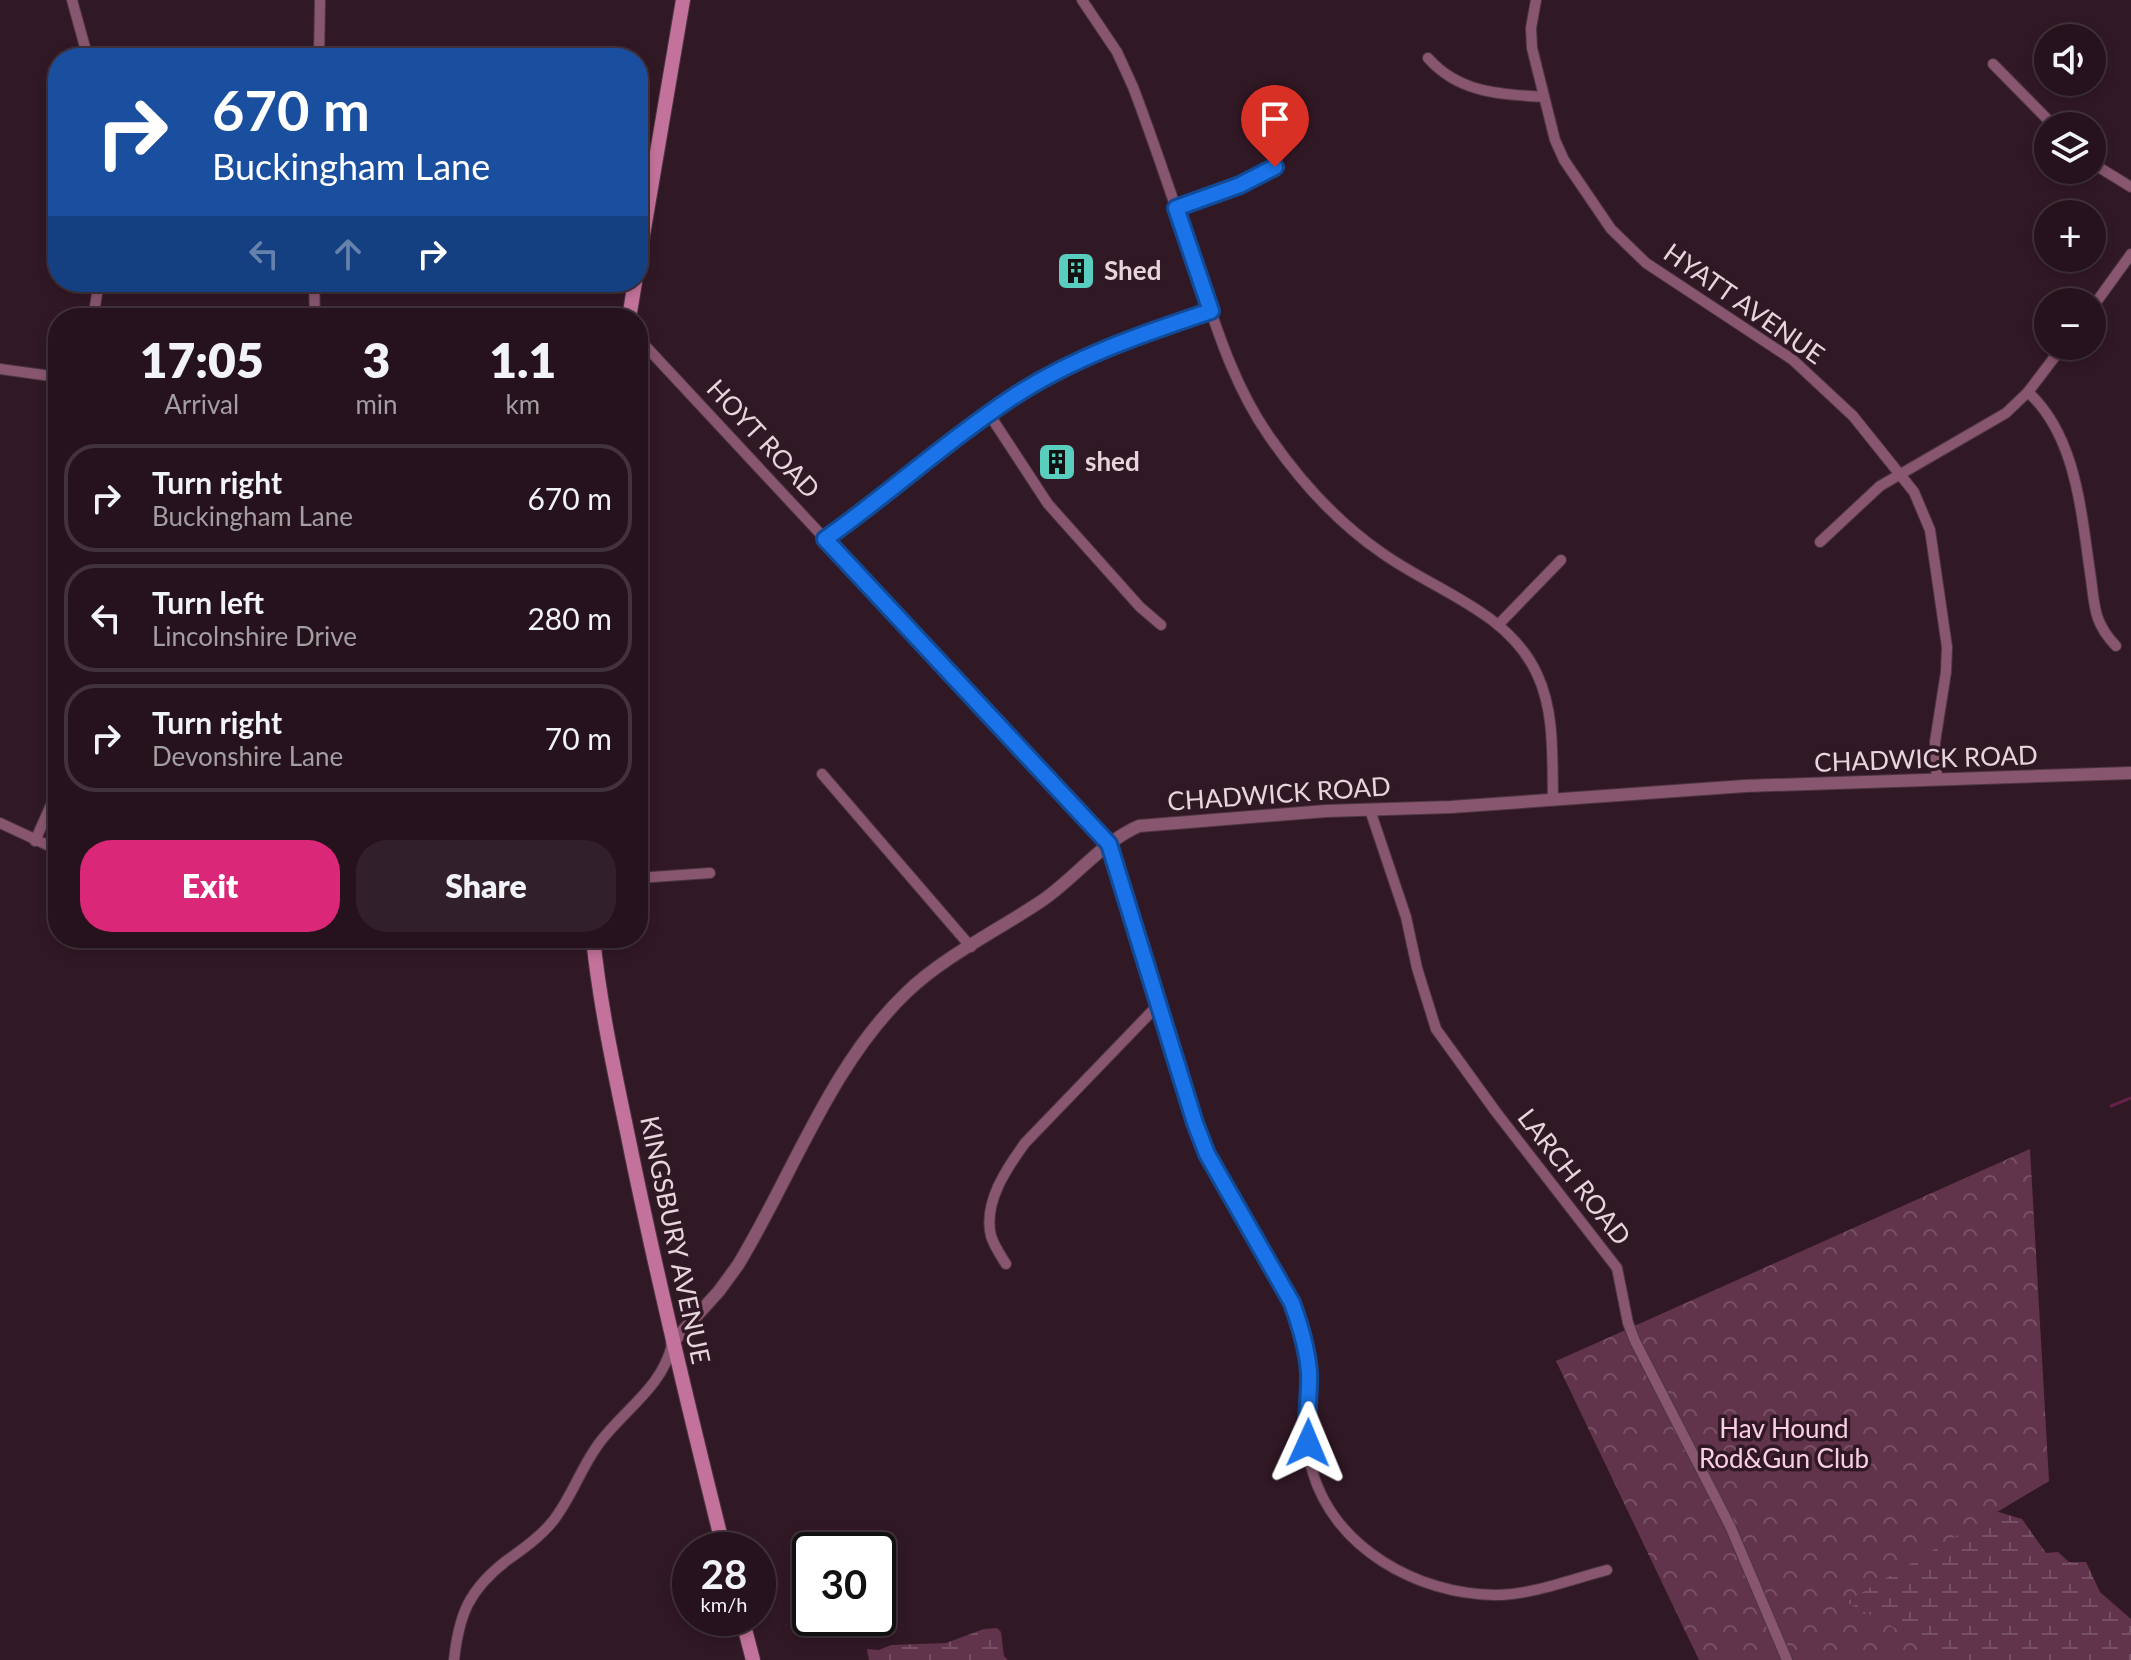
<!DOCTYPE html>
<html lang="en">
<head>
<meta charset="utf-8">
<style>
  :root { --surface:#25121c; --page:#312029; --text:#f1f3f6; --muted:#a39ea3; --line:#42323b; --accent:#db2777 }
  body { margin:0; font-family:Lato,sans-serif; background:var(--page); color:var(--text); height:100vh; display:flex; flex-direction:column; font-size:30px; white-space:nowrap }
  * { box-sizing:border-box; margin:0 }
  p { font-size:26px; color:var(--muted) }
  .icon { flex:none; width:44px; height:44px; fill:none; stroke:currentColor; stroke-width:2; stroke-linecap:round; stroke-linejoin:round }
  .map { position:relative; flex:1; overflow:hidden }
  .panel { position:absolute; left:48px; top:308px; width:600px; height:640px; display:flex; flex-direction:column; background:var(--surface); border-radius:32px; box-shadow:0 4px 12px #0003,0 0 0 2px var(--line) }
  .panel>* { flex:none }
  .banner { position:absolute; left:48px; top:48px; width:600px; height:244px; border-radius:32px; box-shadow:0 4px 12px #0003,0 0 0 2px var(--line); background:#1a4fa0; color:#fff; overflow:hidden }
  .buttons { position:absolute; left:2034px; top:24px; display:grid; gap:16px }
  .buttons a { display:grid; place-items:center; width:72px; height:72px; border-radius:50%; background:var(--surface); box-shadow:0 4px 12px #0003,0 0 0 2px var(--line); font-size:40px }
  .speed { position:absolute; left:672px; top:1532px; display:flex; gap:16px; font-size:40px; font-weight:700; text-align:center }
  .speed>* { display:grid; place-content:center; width:104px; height:104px; border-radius:50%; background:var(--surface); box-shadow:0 4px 12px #0003,0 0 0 2px var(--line); line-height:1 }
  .speed small { font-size:20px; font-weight:400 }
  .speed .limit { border:4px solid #111; border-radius:12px; background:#fff; color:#111 }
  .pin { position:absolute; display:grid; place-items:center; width:68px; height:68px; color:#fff; margin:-82px -34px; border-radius:50% 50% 50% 0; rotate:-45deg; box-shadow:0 0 8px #0007 }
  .pin .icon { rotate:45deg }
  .me { position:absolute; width:88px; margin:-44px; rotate:1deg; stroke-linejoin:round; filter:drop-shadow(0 0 6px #0008) }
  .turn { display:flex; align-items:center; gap:28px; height:168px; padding:0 32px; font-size:36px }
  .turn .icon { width:104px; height:104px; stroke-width:2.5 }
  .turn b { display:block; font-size:56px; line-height:68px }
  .lanes { display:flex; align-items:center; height:76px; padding:0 32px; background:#0003; justify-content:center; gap:40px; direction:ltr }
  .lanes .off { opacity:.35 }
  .eta { display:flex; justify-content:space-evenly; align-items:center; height:136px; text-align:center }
  .eta b { font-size:48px; font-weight:800; line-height:56px }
  .action { display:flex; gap:16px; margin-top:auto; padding:16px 32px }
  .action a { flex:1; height:92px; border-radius:32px; background:var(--accent); color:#fff; font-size:32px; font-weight:800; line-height:92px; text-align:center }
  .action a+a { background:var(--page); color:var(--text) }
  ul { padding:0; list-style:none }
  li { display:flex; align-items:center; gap:24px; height:108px; margin:0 16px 12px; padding:0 16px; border:4px solid var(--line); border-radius:32px }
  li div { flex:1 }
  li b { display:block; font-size:30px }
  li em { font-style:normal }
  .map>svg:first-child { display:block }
  .wetland { fill:url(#wetland-marsh) }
  .park { fill:url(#park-crowns) }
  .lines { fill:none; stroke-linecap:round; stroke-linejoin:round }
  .stream { stroke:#652248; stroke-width:3 }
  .minor-casing { stroke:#4e3642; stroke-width:12 }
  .tertiary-casing { stroke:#4e3642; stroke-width:14 }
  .secondary-casing { stroke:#4e3642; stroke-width:16 }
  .minor { stroke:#89566f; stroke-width:10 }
  .tertiary { stroke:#89566f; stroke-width:12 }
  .secondary { stroke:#c3739b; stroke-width:14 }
  .route-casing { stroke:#114b97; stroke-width:20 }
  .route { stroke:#1a73e8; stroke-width:14 }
  .labels { text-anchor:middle; stroke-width:7; stroke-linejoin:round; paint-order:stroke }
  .poi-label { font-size:26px; font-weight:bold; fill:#e6d5dc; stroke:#311825; text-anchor:start }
  .street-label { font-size:26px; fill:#e6d5dc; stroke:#311825 }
  .park-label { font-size:26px; fill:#facfe3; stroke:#311825 }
</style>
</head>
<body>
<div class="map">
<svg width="2131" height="1660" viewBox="0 0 2131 1660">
  <defs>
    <pattern id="wetland-marsh" width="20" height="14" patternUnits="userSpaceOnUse" patternTransform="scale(2)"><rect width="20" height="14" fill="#62344b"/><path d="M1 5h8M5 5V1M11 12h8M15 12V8" fill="none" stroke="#785064"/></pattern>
    <pattern id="park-crowns" width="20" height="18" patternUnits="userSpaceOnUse" patternTransform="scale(2)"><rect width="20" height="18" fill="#62344b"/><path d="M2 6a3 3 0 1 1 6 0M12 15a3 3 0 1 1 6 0" fill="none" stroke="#785064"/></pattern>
  </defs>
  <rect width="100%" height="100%" fill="#311825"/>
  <g class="wetland">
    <path d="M1783,1448L2022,1519L2046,1553L2058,1552L2069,1562H2086L2100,1592L2131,1619V1660H1843Z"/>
    <path d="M997,1628L1001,1632L1004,1656L1008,1660H869L867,1649L879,1650L891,1645L946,1643L984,1629Z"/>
  </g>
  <path class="park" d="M2030,1149L2049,1481L1846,1602L1940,1652L1942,1660H1699L1556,1361Z"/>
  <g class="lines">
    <path class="stream" d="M2111,1106L2131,1098"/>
    <g class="minor-casing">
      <g id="minor">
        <path d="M72,0L88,58"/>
        <path d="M1082,0L1117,52L1133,87C1156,147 1176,209 1197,270C1216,327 1234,386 1269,436C1300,481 1337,522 1382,553C1435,591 1508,611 1537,674C1555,712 1552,758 1553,799"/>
        <path d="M1536,0L1531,28L1532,48L1555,140L1564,160L1611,229L1646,263L1793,360L1853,416L1914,492L1930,530L1947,647L1946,672L1935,742L1937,780"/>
        <path d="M319,58L320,0"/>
        <path d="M1428,58C1459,93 1499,94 1543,97"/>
        <path d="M1993,64L2054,126"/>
        <path d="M2092,163L2131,187"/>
        <path d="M1176,208L1240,185L1275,167"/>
        <path d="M314,282L315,318"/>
        <path d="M2092,308L2131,254"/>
        <path d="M93,318L99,282"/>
        <path d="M638,338L1109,844L1195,1123L1207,1154L1292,1303C1301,1326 1308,1349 1309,1373C1310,1405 1303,1438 1312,1470C1334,1548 1417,1594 1495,1595C1532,1595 1572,1579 1607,1570"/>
        <path d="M0,369L58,377"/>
        <path d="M2028,392C2076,436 2081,511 2090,572C2095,604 2092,621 2116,646"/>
        <path d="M989,414L1048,504L1140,607L1161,625"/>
        <path d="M825,539C889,495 945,442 1010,399C1071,359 1142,334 1211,311"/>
        <path d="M1820,542L1880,486L2006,413L2028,392L2063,346"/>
        <path d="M1498,625L1561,560"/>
        <path d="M822,774L971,947"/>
        <path d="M1370,810L1406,917L1417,968L1436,1029L1496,1112L1617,1268L1628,1323L1635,1341L1730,1526L1787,1660"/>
        <path d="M0,823L58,850"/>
        <path d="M35,841L58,789"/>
        <path d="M638,878L710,873"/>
        <path d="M1006,1264C1001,1256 994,1246 991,1236C983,1203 1006,1169 1025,1143L1158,1005"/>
        <path d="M454,1660C459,1614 469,1590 506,1561C523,1549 540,1537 553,1521C572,1497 581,1467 600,1442C625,1409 662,1387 672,1345"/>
      </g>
    </g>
    <g class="tertiary-casing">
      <path id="tertiary" d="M672,1343L719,1291L738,1265C792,1176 831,1064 907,992C943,957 1000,929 1043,900C1076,877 1102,842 1139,826L1326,811L1451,807L1745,786L2131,773"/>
    </g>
    <g class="secondary-casing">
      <g id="secondary">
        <path d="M638,264L683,0"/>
        <path d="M629,318L635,282"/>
        <path d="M593,938C600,1006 615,1074 629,1141C657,1279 690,1414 724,1550"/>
        <path d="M742,1618L753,1660"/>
      </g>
    </g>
    <use href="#minor" class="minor"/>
    <use href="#tertiary" class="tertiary"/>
    <use href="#secondary" class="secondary"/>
  </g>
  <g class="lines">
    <g class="route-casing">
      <path id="route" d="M1275,167L1240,185L1176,208L1211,311C1142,334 1071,358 1010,399C945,442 889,494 825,539L1109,844L1195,1123L1207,1154L1292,1303C1300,1325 1307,1347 1309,1372C1310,1395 1305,1420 1308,1443"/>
    </g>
    <use href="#route" class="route"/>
  </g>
  <defs>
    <g id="building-square" transform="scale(2)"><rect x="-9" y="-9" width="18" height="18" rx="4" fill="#59cebe" stroke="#311825"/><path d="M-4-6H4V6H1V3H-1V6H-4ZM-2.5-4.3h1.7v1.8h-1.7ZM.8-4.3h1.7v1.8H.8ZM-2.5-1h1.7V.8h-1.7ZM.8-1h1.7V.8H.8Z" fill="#111"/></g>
  </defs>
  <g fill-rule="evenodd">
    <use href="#building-square" x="1076" y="271"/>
    <use href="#building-square" x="1057" y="462"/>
  </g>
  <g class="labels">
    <g class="poi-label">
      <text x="1104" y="280">Shed</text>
      <text x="1085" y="471">shed</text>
    </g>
    <g class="street-label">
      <text transform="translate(1744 304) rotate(35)" y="9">HYATT AVENUE</text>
      <text transform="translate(763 439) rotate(47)" y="9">HOYT ROAD</text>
      <text transform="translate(1926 759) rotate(-2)" y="9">CHADWICK ROAD</text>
      <text transform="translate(1279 794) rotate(-4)" y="9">CHADWICK ROAD</text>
      <text transform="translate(1574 1177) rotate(52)" y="9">LARCH ROAD</text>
      <text transform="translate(675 1240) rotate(78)" y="9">KINGSBURY AVENUE</text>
    </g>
    <g class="park-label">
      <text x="1784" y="1438">Hav Hound<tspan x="1784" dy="30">Rod&amp;Gun Club</tspan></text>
    </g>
  </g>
</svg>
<div class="buttons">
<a><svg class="icon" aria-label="sound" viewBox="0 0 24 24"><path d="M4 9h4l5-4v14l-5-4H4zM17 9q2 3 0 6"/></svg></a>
<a><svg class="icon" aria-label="layers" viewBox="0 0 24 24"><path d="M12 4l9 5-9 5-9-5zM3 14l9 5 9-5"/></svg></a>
<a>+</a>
<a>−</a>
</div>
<div class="speed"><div>28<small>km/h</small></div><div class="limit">30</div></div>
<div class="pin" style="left:1275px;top:167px;background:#d93025"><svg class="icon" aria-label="arrive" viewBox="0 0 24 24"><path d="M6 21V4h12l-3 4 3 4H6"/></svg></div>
<svg class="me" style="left:1308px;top:1443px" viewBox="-20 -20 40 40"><path d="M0-17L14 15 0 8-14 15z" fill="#1a73e8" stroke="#fff" stroke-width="4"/></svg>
<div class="banner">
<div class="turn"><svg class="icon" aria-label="right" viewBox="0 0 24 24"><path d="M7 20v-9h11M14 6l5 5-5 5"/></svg><div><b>670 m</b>Buckingham Lane</div></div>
<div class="lanes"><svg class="icon off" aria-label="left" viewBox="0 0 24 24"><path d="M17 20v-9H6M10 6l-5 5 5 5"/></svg><svg class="icon off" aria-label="ahead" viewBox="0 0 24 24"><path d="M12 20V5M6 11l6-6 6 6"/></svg><svg class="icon" aria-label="right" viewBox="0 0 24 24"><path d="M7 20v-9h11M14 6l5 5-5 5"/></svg></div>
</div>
<section class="panel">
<div class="eta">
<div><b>17:05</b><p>Arrival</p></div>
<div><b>3</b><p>min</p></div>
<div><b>1.1</b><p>km</p></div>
</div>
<ul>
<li><svg class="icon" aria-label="right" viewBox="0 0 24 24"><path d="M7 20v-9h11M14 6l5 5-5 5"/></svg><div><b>Turn right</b><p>Buckingham Lane</p></div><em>670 m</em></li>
<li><svg class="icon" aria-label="left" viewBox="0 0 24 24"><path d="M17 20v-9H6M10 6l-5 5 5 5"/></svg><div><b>Turn left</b><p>Lincolnshire Drive</p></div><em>280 m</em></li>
<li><svg class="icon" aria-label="right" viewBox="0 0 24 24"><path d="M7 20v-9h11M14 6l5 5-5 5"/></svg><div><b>Turn right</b><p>Devonshire Lane</p></div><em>70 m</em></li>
</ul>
<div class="action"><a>Exit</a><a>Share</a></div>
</section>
</div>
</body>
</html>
